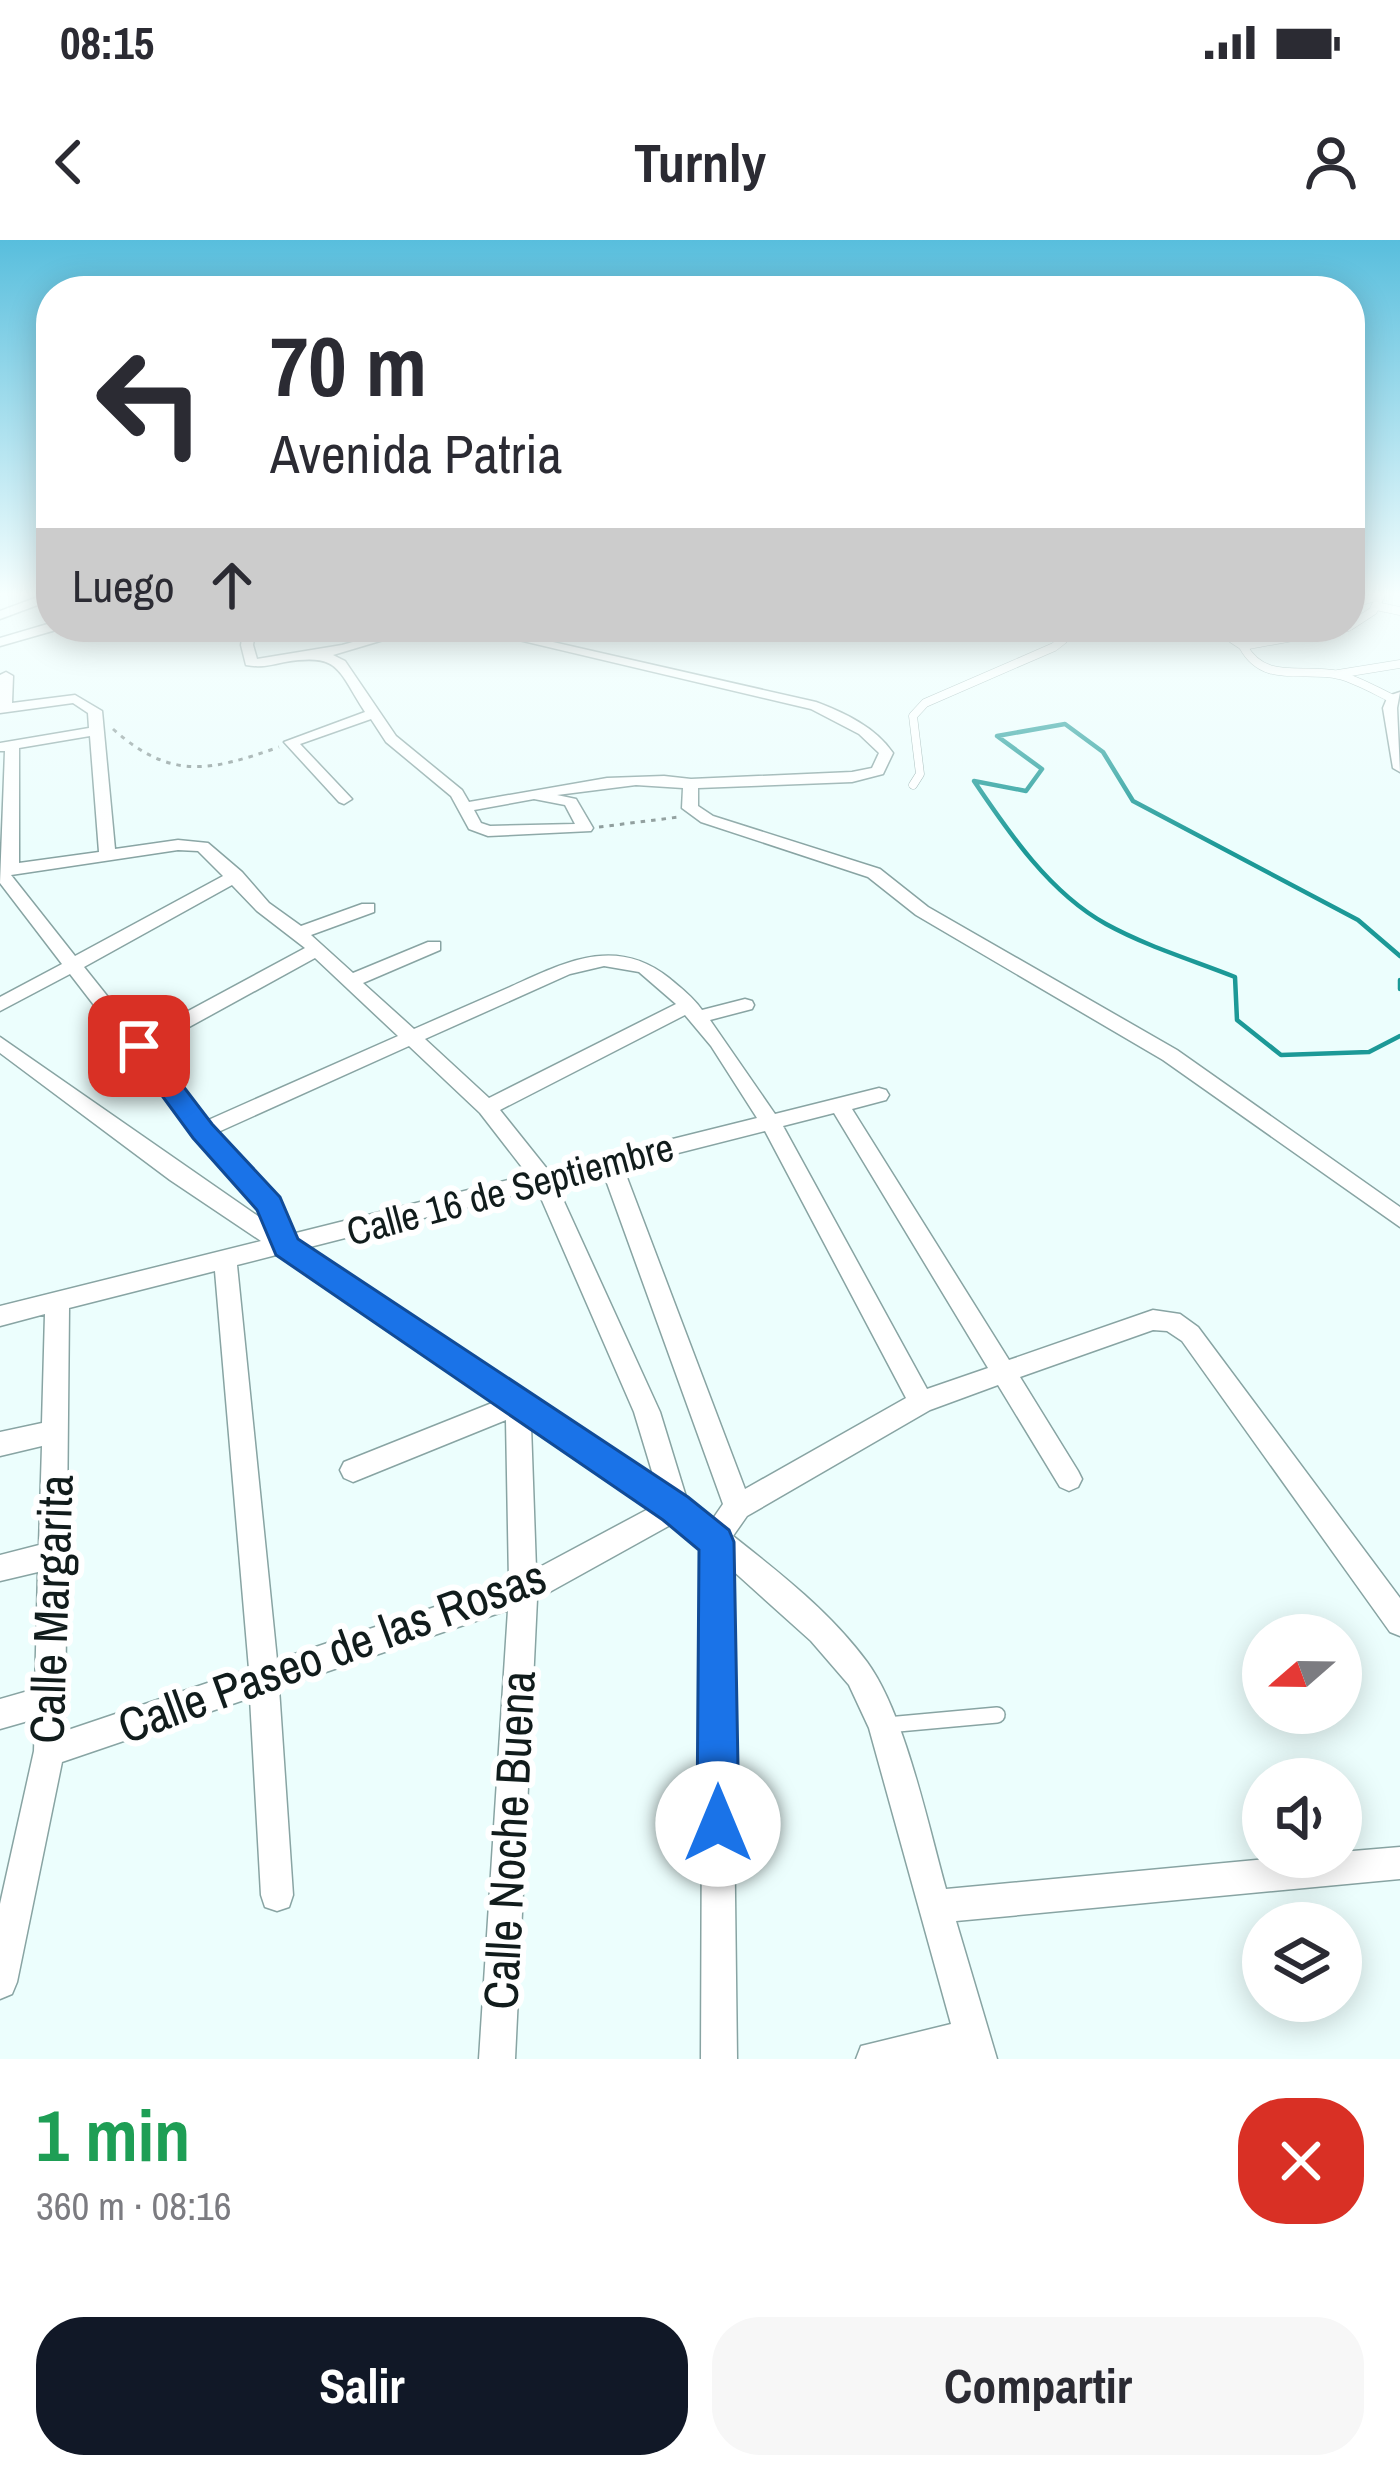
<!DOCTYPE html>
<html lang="es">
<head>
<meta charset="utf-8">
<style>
  :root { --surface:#fff; --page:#f7f7f7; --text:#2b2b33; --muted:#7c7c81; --accent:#111827 }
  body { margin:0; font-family:"Archivo Narrow",sans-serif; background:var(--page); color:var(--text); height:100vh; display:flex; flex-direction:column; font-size:45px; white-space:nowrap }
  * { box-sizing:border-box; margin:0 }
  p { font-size:39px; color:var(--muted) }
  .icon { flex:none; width:66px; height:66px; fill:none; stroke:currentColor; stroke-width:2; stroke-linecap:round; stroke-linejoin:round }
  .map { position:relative; height:1819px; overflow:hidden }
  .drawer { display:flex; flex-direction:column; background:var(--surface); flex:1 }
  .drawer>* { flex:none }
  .top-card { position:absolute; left:36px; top:36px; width:1329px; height:366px; border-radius:48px; box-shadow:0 6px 30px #0003; background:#fff; color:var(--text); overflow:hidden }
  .needle { width:78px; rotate:250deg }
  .buttons { position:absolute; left:1242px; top:1374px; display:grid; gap:24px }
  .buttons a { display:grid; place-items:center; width:120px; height:120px; border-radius:50%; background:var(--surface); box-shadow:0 6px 30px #0003; font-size:60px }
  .pin { position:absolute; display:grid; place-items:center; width:102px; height:102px; color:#fff; margin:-51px; border-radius:24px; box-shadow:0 6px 18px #0006 }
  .me { position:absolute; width:132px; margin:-66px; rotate:0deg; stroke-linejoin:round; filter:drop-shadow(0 0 9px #0008) }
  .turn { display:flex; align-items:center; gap:42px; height:252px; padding:0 36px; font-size:54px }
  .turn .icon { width:156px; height:156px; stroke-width:2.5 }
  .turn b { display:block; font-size:84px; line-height:102px }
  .then { display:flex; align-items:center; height:114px; padding:0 36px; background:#0003; gap:24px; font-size:45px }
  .round { display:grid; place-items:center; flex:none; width:126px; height:126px; border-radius:48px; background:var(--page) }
  .head { display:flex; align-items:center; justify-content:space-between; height:204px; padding:0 36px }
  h1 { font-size:72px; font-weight:800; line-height:90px; color:#1e9e55 }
  .cta { display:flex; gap:24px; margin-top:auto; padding:24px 36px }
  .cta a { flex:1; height:138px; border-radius:48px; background:var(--accent); color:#fff; font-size:48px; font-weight:800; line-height:138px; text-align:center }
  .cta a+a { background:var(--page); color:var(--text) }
  .status { display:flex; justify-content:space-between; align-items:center; height:84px; padding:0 60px; background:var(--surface); direction:ltr }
  .status svg { height:33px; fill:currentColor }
  header { display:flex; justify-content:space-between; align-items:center; height:156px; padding:0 36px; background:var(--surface); font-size:54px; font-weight:800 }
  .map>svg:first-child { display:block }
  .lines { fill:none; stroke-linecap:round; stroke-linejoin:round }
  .stream { stroke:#1c9997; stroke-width:4.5 }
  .lane-far1-casing { stroke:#88a4a3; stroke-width:9 }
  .lane-casing { stroke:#88a4a3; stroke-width:18 }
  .street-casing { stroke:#88a4a3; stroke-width:3 }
  .path { stroke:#869594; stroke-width:3; stroke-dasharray:4.5 6; stroke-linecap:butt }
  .lane-far1 { stroke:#fff; stroke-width:8 }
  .lane { stroke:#fff; stroke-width:15 }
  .street { fill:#fff; fill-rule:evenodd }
  .route { fill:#1a73e8; stroke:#114b97; stroke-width:3 }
  .labels { text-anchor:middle; stroke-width:12; stroke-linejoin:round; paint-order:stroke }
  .street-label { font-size:39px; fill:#111c1c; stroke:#fff }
  .near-street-label { font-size:48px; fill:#111c1c; stroke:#fff }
</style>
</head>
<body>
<div class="status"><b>08:15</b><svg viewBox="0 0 49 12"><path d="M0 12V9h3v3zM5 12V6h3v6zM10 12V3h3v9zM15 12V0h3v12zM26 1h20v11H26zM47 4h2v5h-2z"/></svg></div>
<header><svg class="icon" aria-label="back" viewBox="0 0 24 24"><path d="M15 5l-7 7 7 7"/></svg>Turnly<svg class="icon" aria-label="person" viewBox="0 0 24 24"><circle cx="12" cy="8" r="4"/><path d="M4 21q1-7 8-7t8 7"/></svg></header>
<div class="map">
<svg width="1400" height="1819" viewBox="0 0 1400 1819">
  <rect width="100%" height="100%" fill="#ecfefd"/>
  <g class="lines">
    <g class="stream">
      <path d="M1400,716L1358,680L1133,561L1103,512L1065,484L997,496L1042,529L1026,551L974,541C1009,593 1050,653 1106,684C1146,706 1192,720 1235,737L1237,780L1281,815L1369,812L1400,796"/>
      <path d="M1400,740V749"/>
    </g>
    <g class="lane-far1-casing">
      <g id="lane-far1">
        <path d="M1350,364L1380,356"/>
        <path d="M1376,366L1400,371"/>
        <path d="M1350,386L1373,371L1381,355"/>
        <path d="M1214,387L1243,406"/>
        <path d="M1348,387L1243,406C1264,445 1303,427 1339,435C1358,440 1376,451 1393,459"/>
        <path d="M1338,434L1400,424"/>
        <path d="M913,545L920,534L913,476L925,463L1054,407L1063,400L1061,387"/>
      </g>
    </g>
    <g class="lane-casing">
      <path id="lane" d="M887,1485L997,1475"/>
    </g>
    <g class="street-casing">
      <g id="street">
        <path d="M43,355H51V360L0,379V371Z"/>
        <path d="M51,383V387H58L56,390L0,406V398Z"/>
        <path d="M244,387H256L253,405L257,419L342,405L407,387H427L333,415L345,421L396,496L462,550L469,562L607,538L664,536L691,539L852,532L872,528L879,513L859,494L811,469L464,387H487L816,462C845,473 875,487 893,513L883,534L852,542L698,548V566L713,576L880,629L928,667L1177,810L1400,967V987L1163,820L916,675L868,637L701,582L682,568L683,548L636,545L557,555L576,559L593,588L591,591L488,596L469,589L451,556L386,502L371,479L300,504L352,559L344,564L339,562L284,502L365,472C337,429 340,413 285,422C271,425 260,428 246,425L241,405ZM534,559L565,565L575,584L490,586L481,583L474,570Z"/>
        <path d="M6,432L13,436L12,463L75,455L102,471L115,609L178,600L208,603L242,632L269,663L301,686L362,664H374V672L311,695L353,733L428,702H440V710L363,743L414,789C446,775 478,761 510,747C564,723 615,695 669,738C681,748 693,757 702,770L745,759L752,761L754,765L752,769L710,780L775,874L879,848L886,850L889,855L886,860L852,869L1009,1120L1153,1070L1180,1074L1198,1087L1400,1358V1396L1390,1392L1182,1101L1167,1091L1153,1090L1020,1137L1078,1231L1082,1239L1078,1247L1069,1251L1060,1247L998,1145L930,1170L747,1276L733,1296C780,1333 831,1373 867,1422C905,1474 928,1585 946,1649L1289,1617H1341V1612L1400,1607V1639L956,1681L997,1819H856L861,1806L951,1784L869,1488L849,1445L811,1401L731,1329L737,1819H701L703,1307L674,1283L537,1359L515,1819H479L508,1370L279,1448L293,1655L289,1667L277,1671L265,1667L261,1655L250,1458L62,1522L17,1742L12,1754L0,1759V1664L34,1511L35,1479L0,1489V1459L35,1449L38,1332L0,1341V1315L39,1305L42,1206L0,1216V1192L42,1183L45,1074L0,1086V1066L261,1001L170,940L0,813V797L265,981L261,969L195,896L70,734L0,771V757L62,724L0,643L5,511H0V503L89,488L88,473L73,463L0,473V435ZM90,496L99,612L19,623V508ZM178,610L198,611L223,636L75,716L11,635ZM232,645L257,671L305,708L140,797L84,727ZM315,718L398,796L206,881L149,809ZM604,726L639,732L676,764L489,858L425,799L570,734ZM685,775L711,806L757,878L548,930L500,870ZM409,806L480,873L528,935L292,994L278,959L216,893ZM834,873L988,1128L927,1149L783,886ZM765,891L906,1158L745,1249L623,927ZM603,932L723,1264L712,1280L687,1260L660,1172L556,944ZM537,949L634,1172L654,1238L306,1008ZM280,1014L497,1161L344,1222L340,1230L344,1238L353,1242L506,1180L509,1342L277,1420L237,1025ZM215,1031L249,1429L65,1491L69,1068ZM531,1185L652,1267L536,1329Z"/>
        <path d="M1400,452L1397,468L1400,532L1393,528L1383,468L1388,456Z"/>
      </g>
    </g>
    <g class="path">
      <path d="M113,489C171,541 211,531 279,507"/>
      <path d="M599,587L679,577"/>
    </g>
    <use href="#lane-far1" class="lane-far1"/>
    <use href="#lane" class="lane"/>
    <use href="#street" class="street"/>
  </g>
  <linearGradient id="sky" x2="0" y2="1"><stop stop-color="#58bedd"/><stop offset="0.58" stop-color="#f6fffe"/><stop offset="1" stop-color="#f6fffe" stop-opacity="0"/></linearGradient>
  <rect width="1400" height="609" fill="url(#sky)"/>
  <path class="route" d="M139,798L148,800L212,884L280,957L298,999L688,1257L729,1290L734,1302L739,1584L733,1599L718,1605L703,1599L697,1584L699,1310L663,1280L276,1015L257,970L193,898L130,812L126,806Z"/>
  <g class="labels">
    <g class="street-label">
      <text transform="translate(510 949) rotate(-15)" y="14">Calle 16 de Septiembre</text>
    </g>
    <g class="near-street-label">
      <text transform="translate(51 1369) rotate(-88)" y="17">Calle Margarita</text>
      <text transform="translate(332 1411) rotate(-20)" y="17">Calle Paseo de las Rosas</text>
      <text transform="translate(509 1600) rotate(-87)" y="17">Calle Noche Buena</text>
    </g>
  </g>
</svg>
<div class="buttons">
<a><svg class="needle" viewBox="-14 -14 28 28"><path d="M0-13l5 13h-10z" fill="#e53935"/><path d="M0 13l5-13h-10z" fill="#7c7c81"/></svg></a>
<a><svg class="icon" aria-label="sound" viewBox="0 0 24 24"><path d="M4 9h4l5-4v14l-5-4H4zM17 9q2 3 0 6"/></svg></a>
<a><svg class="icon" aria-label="layers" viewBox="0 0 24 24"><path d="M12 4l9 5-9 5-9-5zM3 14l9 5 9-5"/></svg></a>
</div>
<div class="pin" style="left:139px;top:806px;background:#d93025"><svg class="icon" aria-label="arrive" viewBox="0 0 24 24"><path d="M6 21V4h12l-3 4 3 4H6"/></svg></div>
<svg class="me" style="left:718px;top:1584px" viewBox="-20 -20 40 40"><circle r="19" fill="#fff"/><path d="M0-13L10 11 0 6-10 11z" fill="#1a73e8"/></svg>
<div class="top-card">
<div class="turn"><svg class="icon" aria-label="left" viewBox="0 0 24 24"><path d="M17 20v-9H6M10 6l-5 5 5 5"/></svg><div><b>70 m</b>Avenida Patria</div></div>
<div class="then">Luego<svg class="icon" aria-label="ahead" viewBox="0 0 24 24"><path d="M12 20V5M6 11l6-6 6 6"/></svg></div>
</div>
</div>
<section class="drawer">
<div class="head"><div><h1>1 min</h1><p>360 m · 08:16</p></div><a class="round" style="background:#d93025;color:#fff"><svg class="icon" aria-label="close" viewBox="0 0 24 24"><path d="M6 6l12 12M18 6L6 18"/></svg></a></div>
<div class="cta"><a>Salir</a><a>Compartir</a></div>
</section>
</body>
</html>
